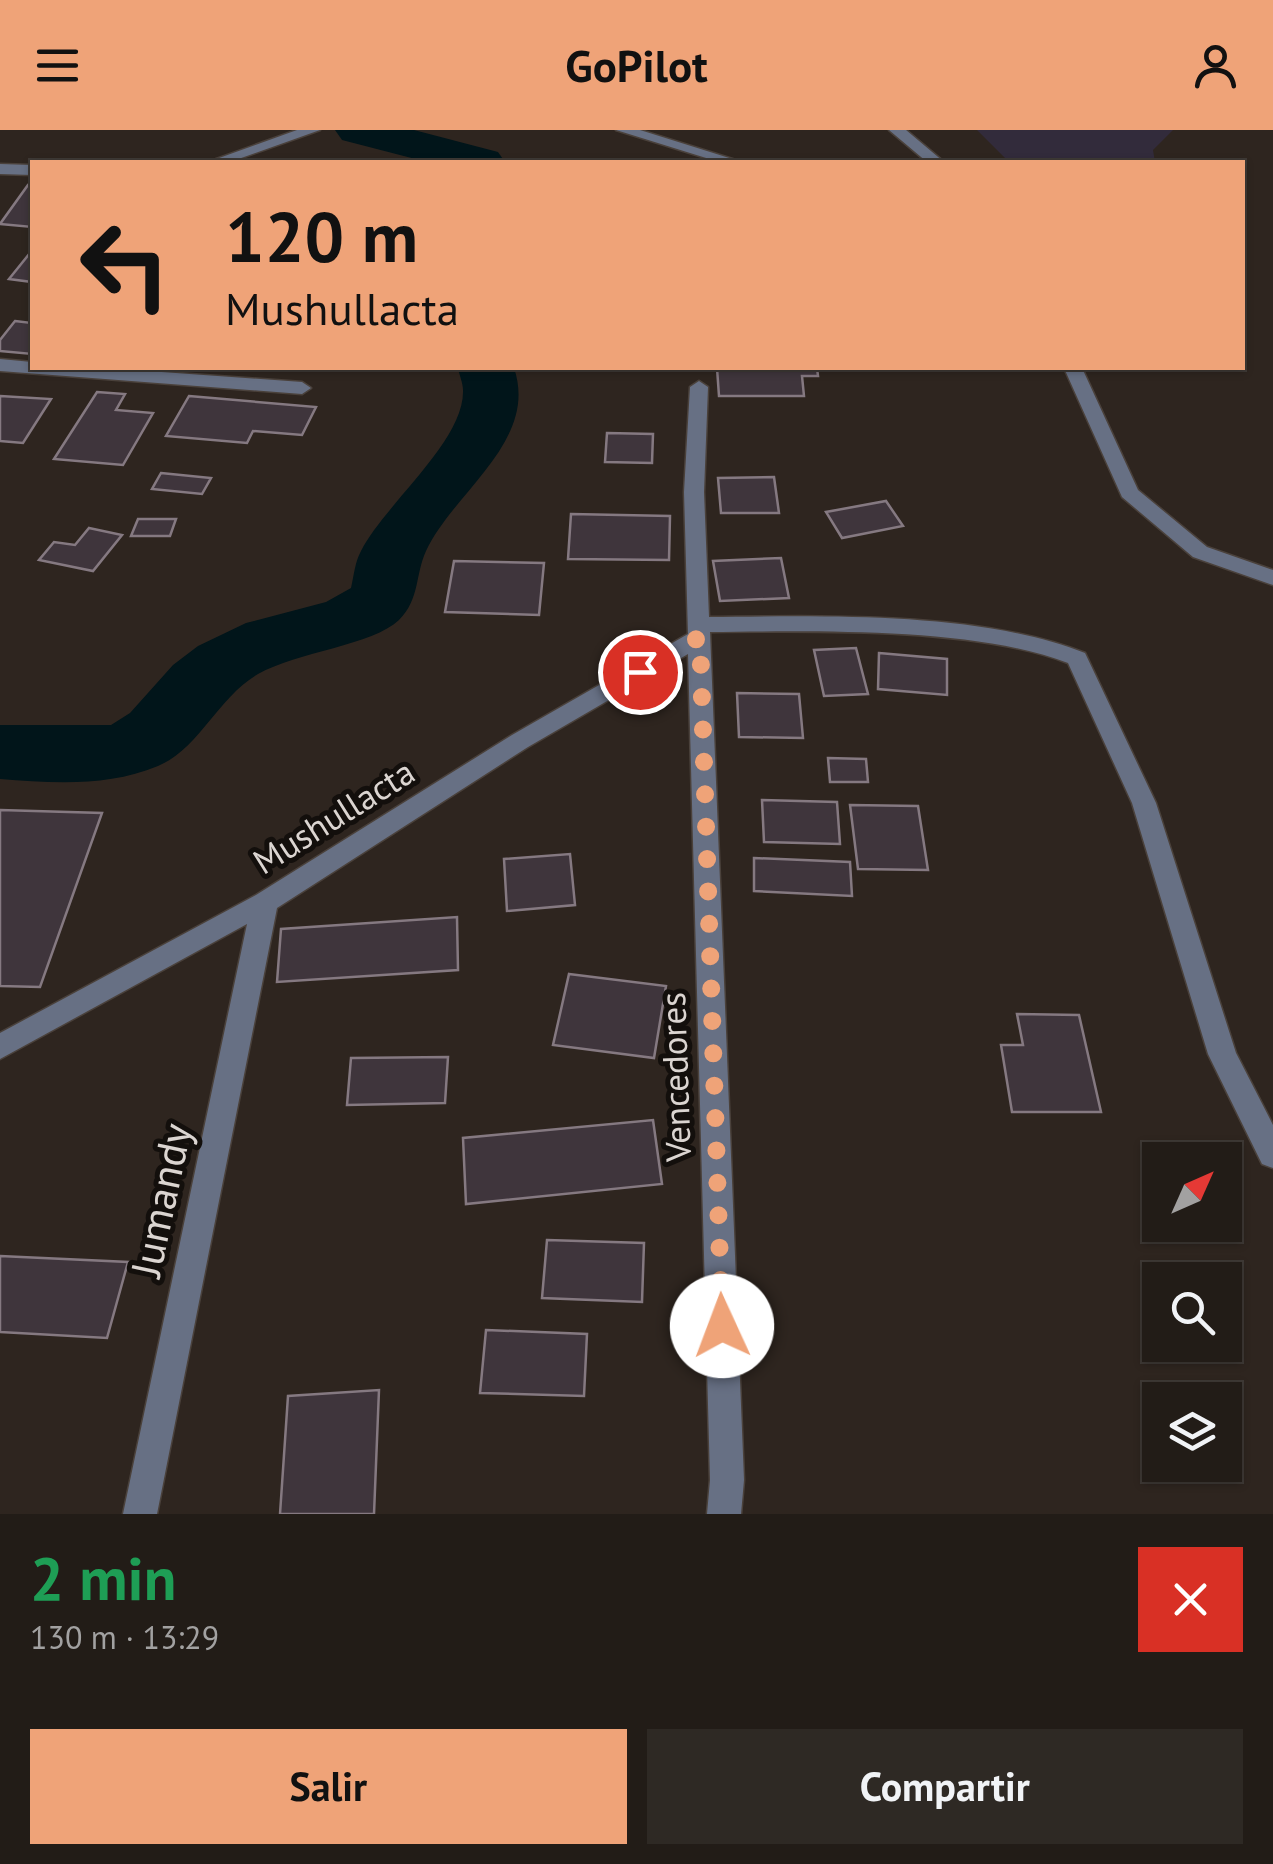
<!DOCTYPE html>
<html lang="es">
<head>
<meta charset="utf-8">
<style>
  :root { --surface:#221c17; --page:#2e2924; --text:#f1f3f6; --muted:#a2a1a1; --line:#3f3a36; --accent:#efa378 }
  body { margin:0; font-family:"PT Sans",sans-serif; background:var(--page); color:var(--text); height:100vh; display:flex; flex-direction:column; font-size:38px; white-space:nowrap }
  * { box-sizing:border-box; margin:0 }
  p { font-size:32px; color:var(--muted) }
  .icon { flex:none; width:55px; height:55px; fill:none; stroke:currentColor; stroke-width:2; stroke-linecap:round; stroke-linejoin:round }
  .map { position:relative; height:1384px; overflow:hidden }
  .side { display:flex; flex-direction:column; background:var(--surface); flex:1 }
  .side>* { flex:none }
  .hud { position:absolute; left:30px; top:30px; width:1215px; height:210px; border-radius:0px; box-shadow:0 2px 8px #0004,0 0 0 2px var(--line); background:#efa378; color:#111; overflow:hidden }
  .needle { width:65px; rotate:45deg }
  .tools { position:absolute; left:1142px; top:1012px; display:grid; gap:20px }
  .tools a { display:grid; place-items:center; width:100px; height:100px; border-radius:0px; background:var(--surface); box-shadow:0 2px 8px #0004,0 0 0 2px var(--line); font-size:50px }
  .pin { position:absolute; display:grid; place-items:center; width:85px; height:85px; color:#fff; margin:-42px; border:5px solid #fff; border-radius:50%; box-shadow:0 2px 10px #0007 }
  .me { position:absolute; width:110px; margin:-55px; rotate:358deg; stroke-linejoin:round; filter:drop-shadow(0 0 8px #0008) }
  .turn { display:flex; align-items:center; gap:35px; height:210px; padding:0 30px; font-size:45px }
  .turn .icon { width:130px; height:130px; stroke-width:2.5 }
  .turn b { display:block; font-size:70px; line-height:85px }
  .round { display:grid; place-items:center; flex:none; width:105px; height:105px; border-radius:0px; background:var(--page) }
  .overview { display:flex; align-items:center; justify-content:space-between; height:170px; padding:0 30px }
  h1 { font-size:60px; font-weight:800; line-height:75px; color:#1e9e55 }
  .cta { display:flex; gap:20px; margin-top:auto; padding:20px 30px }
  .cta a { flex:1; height:115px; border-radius:0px; background:var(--accent); color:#111; font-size:40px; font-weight:800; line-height:115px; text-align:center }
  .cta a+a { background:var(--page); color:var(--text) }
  header { display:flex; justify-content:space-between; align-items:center; height:130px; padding:0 30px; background:var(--accent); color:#111; font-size:45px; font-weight:800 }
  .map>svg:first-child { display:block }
  .industrial { fill:#322b3b }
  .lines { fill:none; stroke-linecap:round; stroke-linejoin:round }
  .river { fill:#01151a; fill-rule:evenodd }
  .building { fill:#3f353c; stroke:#857981; stroke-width:2.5 }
  .minor-casing { stroke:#4a413b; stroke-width:3 }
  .minor { fill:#677084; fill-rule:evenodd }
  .route { stroke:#efa378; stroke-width:18; stroke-dasharray:0 32.4 }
  .labels { text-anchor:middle; stroke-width:10; stroke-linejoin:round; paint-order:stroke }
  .street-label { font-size:35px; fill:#dbd5d1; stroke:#130f0c }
  .near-street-label { font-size:42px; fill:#dbd5d1; stroke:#130f0c }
</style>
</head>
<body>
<header><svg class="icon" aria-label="menu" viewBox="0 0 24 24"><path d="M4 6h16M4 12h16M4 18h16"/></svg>GoPilot<svg class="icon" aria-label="person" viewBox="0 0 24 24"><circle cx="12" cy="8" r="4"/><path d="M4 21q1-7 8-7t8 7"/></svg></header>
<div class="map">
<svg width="1273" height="1384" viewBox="0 0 1273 1384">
  <rect width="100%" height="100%" fill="#2e251f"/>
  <path class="industrial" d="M977,0H1173L1153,20L1155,32H1009Z"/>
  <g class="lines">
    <g class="river">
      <path d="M335,0H414L498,22L505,32H427L342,10Z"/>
      <path d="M458,238H514C539,311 454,361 426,421C415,445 420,469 399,490C373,515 297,522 258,544C217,568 200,618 158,636C108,657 53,653 0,649V595H111L130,583L173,535L198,516L246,493L326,472L351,458C354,445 355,432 361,421C384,375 465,311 463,260C463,253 459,244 458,238Z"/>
    </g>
  </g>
  <g class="building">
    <path d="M28,55L32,56V97L0,94Z"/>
    <path d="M30,123L32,152L9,149Z"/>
    <path d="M15,191L32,193V224L0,221V210Z"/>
    <path d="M717,238H817L818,246H802L804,266H719Z"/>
    <path d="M97,262L125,264L116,280L153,283L123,335L54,329Z"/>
    <path d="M0,266L51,269L23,313L0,311Z"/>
    <path d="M189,266L316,277L302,305L253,301L247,313L166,306Z"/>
    <path d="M607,303L653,304L652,333L605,332Z"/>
    <path d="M161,343L211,348L202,364L152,359Z"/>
    <path d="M774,347L779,383H721L718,348Z"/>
    <path d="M886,371L903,396L842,408L826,382Z"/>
    <path d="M571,384L670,386L669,430L568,429Z"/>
    <path d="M138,389H176L170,406H131Z"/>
    <path d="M89,398L122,405L93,441L39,430L54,412L75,415Z"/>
    <path d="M781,428L789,468L720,471L713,431Z"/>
    <path d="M454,431L544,433L539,485L445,482Z"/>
    <path d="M856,518L868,564L824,566L814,520Z"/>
    <path d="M879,523L947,529V565L878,559Z"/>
    <path d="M737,563L799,564L803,608L739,607Z"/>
    <path d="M828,628L866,629L868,652H830Z"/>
    <path d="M762,670L837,672L840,714L764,712Z"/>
    <path d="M850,675L918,676L928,740L858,739Z"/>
    <path d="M0,680L102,683L40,857L0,856Z"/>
    <path d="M570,724L575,775L507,781L504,729Z"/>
    <path d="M754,728L850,732L852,766L754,761Z"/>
    <path d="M457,787L458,840L277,852L281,799Z"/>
    <path d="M569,844L666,856L654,928L553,915Z"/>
    <path d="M1017,884L1079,885L1101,982H1012L1001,915H1023Z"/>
    <path d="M448,927L445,973L347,975L351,928Z"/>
    <path d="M653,990L662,1054L466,1074L463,1008Z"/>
    <path d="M547,1110L644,1113L642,1172L542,1168Z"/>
    <path d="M0,1126L128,1132L107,1208L0,1202Z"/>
    <path d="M486,1200L587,1204L584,1266L480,1263Z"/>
    <path d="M379,1260L374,1384H280L288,1266Z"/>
  </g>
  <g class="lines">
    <g class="minor-casing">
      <g id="minor">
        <path d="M297,0H320L230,32H208Z"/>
        <path d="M616,0H640L742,32H719Z"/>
        <path d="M889,0H906L944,32H927Z"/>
        <path d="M0,34L32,35V45L0,44Z"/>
        <path d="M0,229L32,232V238H106L302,252L311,258L302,264L0,241Z"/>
        <path d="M1064,238H1082L1138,360L1207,417L1273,440V455L1193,427L1122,367Z"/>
        <path d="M699,251L708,257L704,362L709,487C823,486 979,481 1085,523L1156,673L1236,923L1273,995V1038L1262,1034L1208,924L1132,673L1068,533C976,497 810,501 710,502L744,1350L741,1384H707L710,1350L688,524L528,617L277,778L157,1384H123L247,794L0,929V903L256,765L512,605L688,504L684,362L690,257Z"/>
      </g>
    </g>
    <use href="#minor" class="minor"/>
  </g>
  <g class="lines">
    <path class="route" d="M640,542L700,507L722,1196"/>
  </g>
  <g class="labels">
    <g class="street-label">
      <text transform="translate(334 687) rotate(-32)" y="12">Mushullacta</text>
      <text transform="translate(676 947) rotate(-92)" y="12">Vencedores</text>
    </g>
    <g class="near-street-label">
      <text transform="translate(161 1070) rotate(-78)" y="15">Jumandy</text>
    </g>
  </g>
</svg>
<div class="tools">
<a><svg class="needle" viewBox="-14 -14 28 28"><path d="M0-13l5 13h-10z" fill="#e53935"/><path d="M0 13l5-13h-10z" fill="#a2a1a1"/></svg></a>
<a><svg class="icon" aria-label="search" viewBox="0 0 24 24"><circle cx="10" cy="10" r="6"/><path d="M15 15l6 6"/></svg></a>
<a><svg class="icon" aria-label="layers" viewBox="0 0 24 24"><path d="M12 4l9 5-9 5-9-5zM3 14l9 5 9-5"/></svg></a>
</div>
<div class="pin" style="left:640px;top:542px;background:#d93025"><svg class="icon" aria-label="arrive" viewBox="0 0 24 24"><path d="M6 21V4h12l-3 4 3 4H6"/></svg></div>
<svg class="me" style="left:722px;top:1196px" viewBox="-20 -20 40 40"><circle r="19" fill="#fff"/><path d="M0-13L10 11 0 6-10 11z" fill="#efa378"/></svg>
<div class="hud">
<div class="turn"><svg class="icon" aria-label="left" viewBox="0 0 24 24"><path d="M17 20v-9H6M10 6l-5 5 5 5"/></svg><div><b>120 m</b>Mushullacta</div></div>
</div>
</div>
<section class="side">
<div class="overview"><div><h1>2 min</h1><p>130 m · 13:29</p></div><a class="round" style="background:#d93025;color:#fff"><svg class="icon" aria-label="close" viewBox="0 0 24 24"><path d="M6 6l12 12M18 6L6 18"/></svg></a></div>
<div class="cta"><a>Salir</a><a>Compartir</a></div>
</section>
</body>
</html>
